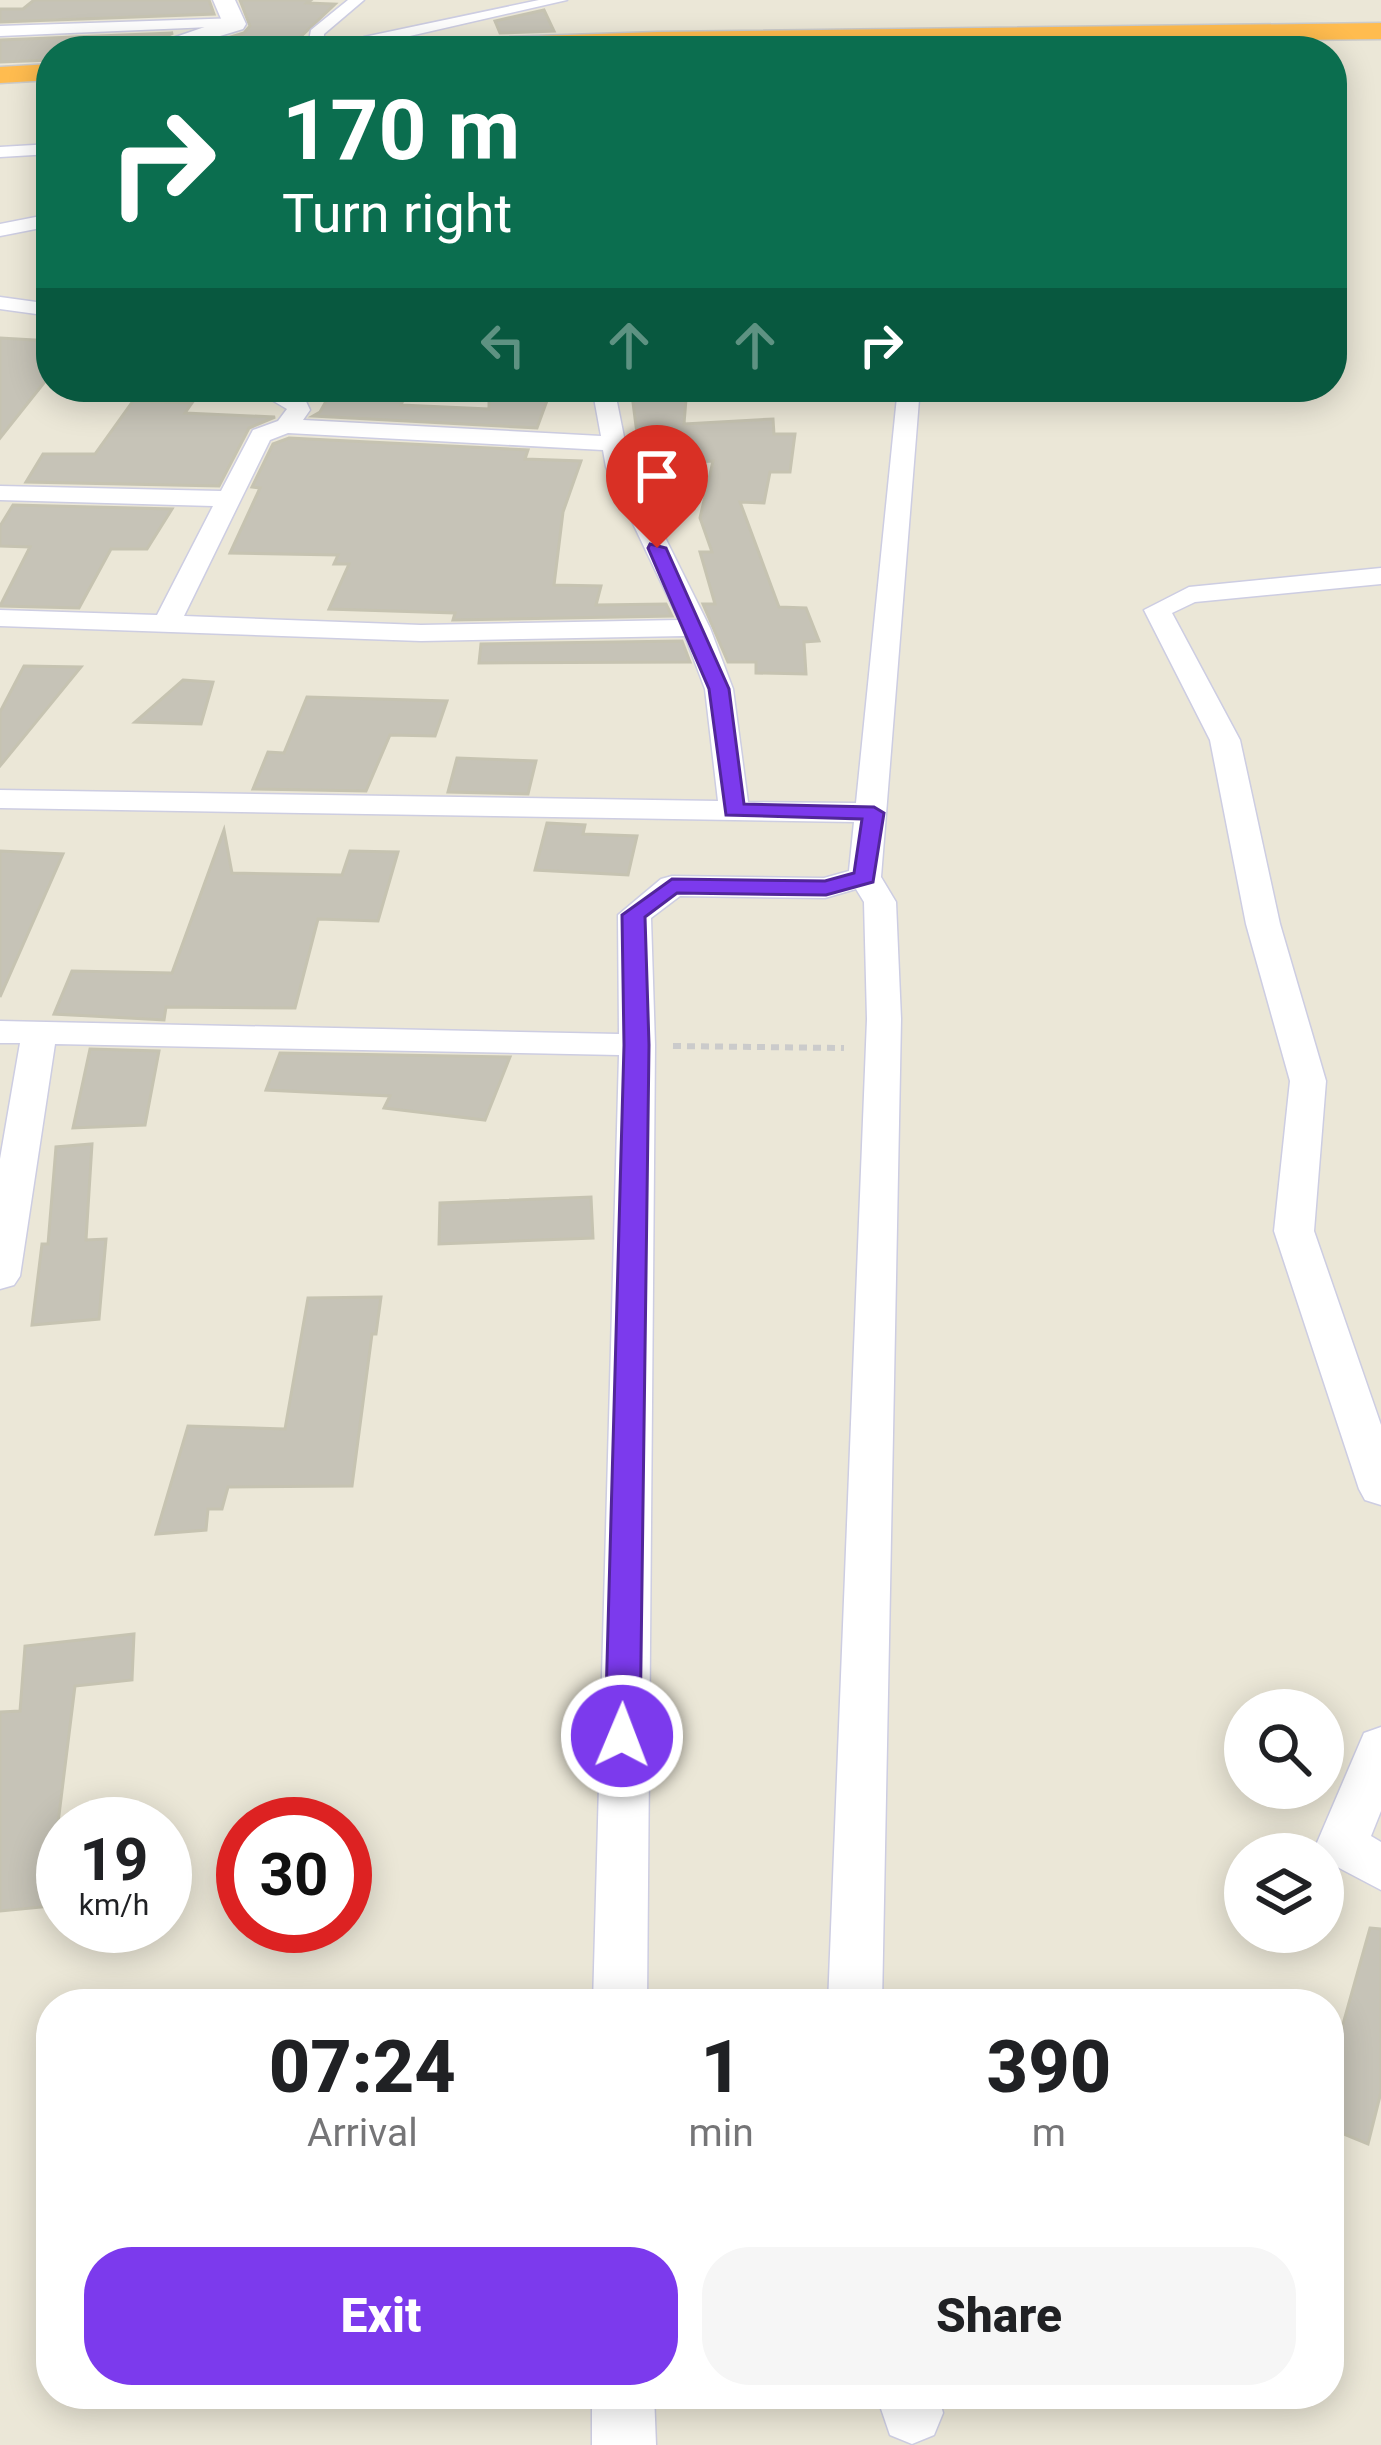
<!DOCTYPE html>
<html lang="en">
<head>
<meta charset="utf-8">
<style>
  :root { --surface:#fff; --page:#f6f6f6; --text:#202124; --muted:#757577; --accent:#7c3aed }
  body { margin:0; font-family:Roboto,sans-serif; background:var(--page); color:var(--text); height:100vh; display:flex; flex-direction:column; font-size:45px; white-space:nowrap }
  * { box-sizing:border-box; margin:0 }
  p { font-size:39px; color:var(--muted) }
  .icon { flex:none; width:66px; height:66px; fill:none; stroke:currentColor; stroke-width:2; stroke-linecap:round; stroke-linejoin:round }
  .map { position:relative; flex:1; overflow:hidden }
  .side { position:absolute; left:36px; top:1989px; width:1308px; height:420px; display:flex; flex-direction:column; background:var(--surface); border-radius:48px; box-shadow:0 6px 30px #0003 }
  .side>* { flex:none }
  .guide { position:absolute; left:36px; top:36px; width:1311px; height:366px; border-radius:48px; box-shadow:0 6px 30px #0003; background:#0b6e4f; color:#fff; overflow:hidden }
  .controls { position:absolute; left:1224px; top:1689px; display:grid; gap:24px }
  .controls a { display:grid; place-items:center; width:120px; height:120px; border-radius:50%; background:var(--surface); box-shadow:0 6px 30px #0003; font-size:60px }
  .speed { position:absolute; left:36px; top:1797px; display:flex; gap:24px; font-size:60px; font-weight:700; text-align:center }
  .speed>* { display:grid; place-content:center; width:156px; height:156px; border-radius:50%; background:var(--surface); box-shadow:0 6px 30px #0003; line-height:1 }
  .speed small { font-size:30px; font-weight:400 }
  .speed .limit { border:18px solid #d22; background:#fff; color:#111 }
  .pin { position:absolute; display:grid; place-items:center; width:102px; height:102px; color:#fff; margin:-123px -51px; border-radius:50% 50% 50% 0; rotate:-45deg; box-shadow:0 0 12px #0007 }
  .pin .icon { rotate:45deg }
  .me { position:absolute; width:132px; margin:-66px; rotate:1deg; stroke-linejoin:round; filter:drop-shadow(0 0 9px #0008) }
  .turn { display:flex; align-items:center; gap:42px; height:252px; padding:0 48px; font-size:54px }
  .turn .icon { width:156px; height:156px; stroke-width:2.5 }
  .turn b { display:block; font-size:84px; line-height:102px }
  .lanes { display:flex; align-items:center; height:114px; padding:0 48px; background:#0003; justify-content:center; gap:60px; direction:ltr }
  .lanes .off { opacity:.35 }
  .eta { display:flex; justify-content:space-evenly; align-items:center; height:204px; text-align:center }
  .eta b { font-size:72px; font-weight:800; line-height:84px }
  .action { display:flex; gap:24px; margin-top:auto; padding:24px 48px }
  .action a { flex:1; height:138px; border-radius:48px; background:var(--accent); color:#fff; font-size:48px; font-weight:800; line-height:138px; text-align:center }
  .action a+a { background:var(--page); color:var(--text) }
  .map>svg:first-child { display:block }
  .building { fill:#c6c3b7; stroke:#c6c3b1; stroke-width:3 }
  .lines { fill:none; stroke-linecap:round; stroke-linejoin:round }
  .street-casing { stroke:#cdcde2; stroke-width:3 }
  .secondary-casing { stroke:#cdcde2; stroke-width:3 }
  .highway-casing { stroke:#cbcbcb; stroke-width:3 }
  .path { stroke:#cbcbcb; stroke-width:6; stroke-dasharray:8 6; stroke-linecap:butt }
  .street { fill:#fff; fill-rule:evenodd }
  .secondary { fill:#fff; fill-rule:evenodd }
  .highway { fill:#ffbc4f; fill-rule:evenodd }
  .route { fill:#7c3aed; stroke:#51269a; stroke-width:3 }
</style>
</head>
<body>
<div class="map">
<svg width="1381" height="2445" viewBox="0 0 1381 2445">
  <rect width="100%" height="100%" fill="#ebe7d7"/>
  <g class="building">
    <path d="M34,0H209L214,14L0,22V9H23Z"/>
    <path d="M240,0H311L307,3L335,4L294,43L218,41L244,33L250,26Z"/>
    <path d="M544,10L554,31L500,33L495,21Z"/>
    <path d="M173,33L131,51H51V60L0,62V40Z"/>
    <path d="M0,338L51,341V374L0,438Z"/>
    <path d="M334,387H409L401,405L489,409V387H552L537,428L313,416L320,412Z"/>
    <path d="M631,387H687L684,424L773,419L774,434H795L790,472H770L764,503L740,502L779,607L806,608L819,641L804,642L806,674L756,673V662H728L703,604H715L700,552H712L700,518L713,461L641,465Z"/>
    <path d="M133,401L192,403L185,413L275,417L249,428L219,486L26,482L43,454H95Z"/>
    <path d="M289,438L528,450L525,459L581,461L563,512L554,585L601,586L596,605L666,604L672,616L453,620L455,613L329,609L349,564H334L338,555L230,553L260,488L252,487L273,444Z"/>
    <path d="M13,505L172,509L147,549H111L79,608L0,606L30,547L0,546V526Z"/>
    <path d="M682,641L690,662L479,663L481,644Z"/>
    <path d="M24,666L81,667L0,766V712Z"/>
    <path d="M183,680L213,682L201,724L135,722Z"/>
    <path d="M307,697L447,701L435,736L390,735L366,791L253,789L268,752L284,753Z"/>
    <path d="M457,758L536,761L528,794L448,792Z"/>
    <path d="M547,823L585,825L583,834L637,836L628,875L535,870Z"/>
    <path d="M224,830L232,873L342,875L350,851L398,852L378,921L318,919L295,1008L166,1007L164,1020L54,1014L72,971L172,973Z"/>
    <path d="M0,851L63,854L0,997Z"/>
    <path d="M90,1049L159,1051L145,1125L73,1128Z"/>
    <path d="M280,1053L510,1057L485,1120L384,1108L390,1096L266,1090Z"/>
    <path d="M92,1144L86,1240L106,1239L99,1319L32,1325L42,1244H48L56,1147Z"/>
    <path d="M591,1197L593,1238L439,1244L440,1203Z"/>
    <path d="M381,1297L376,1334H372L352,1486L228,1487L222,1509H208L206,1530L156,1534L188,1426L285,1429L308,1298Z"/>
    <path d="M134,1634L132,1680L75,1686L58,1823L63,1822V1905L0,1911V1712L20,1711L25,1646Z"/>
    <path d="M1370,1928L1381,1929V2092L1368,2144L1329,2128V2074Z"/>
  </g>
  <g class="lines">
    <g class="street-casing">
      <g id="street">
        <path d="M348,0H364L324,34L323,51H307L311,30Z"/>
        <path d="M539,0H567L375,44L370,51L355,50L364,37Z"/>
        <path d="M239,18V24L234,26L0,36V26Z"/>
        <path d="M51,144V154L0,157V147Z"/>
        <path d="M51,214V226L0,236V224Z"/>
        <path d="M0,297L51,304V316L0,309Z"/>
        <path d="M250,387H281L303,395L310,410L303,420L601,436L592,387H614L630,467L710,628L733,689L748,802L856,803L898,387H920L881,877L896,902L901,1019L882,2004H828L867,1019L864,902L856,889L825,898L680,896L651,918L655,1045L647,2004H593L619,1055L55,1044L20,1276L14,1285L0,1289V1159L20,1043H0V1021L619,1034L618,915L661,879L672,876L824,878L849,871L854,822L0,808V790L718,801L705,689L685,636L421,641L0,626V610L157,615L213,506L0,500V486L221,491L253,430L278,421L287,409ZM288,433L603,450L606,467L679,620L421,625L184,616L270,440Z"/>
        <path d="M1381,568V584L1195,602L1172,613L1240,740L1280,924L1326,1081L1314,1231L1381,1425V1505L1365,1500L1359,1489L1274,1231L1290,1081L1246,924L1210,740L1144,610L1189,587Z"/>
        <path d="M1381,1727V1811L1371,1836L1381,1842V1890L1324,1860L1316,1845L1364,1733Z"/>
        <path d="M592,2394H654L656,2445H592Z"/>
        <path d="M876,2394H938L943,2413L934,2435L912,2444L890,2435Z"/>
      </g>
    </g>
    <g class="secondary-casing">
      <path id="secondary" d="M213,0H235L246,24L243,29L171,51H135L222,21Z"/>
    </g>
    <g class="highway-casing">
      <g id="highway">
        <path d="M1381,23V39L317,51L330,43L657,32Z"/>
        <path d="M51,64V80L0,83V67Z"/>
      </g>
    </g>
    <path class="path" d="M673,1046L844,1048"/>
    <use href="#street" class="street"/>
    <use href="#secondary" class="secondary"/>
    <use href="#highway" class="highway"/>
  </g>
  <path class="route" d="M650,544L666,548L729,689L744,804L874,807L884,813L873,882L826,895L677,893L645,917L649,1045L640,1736L635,1746L622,1750L610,1746L605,1736L624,1045L622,915L672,879L825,881L854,873L862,819L726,815L709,689L648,548Z"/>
</svg>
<div class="controls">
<a><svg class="icon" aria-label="search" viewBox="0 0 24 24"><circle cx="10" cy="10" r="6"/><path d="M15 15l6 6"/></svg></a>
<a><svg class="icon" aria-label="layers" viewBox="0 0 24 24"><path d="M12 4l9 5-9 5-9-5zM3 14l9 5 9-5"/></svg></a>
</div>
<div class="speed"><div>19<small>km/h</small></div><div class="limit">30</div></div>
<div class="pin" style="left:657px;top:548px;background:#d93025"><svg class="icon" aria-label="arrive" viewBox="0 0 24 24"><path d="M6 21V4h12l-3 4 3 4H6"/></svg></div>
<svg class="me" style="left:622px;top:1736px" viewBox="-20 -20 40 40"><circle r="17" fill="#7c3aed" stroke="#fff" stroke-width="3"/><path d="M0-11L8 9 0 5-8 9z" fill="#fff"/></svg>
<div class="guide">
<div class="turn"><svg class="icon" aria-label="right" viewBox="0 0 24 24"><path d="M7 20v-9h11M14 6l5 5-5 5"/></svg><div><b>170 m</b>Turn right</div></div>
<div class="lanes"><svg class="icon off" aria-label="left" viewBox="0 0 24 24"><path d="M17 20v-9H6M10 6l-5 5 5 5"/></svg><svg class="icon off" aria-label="ahead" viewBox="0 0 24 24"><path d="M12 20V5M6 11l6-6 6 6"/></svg><svg class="icon off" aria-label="ahead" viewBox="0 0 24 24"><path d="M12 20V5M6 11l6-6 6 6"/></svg><svg class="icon" aria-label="right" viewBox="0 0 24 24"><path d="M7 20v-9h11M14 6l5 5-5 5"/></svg></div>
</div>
<section class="side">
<div class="eta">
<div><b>07:24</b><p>Arrival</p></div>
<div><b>1</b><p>min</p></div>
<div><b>390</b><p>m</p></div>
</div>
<div class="action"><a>Exit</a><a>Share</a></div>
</section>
</div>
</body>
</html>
